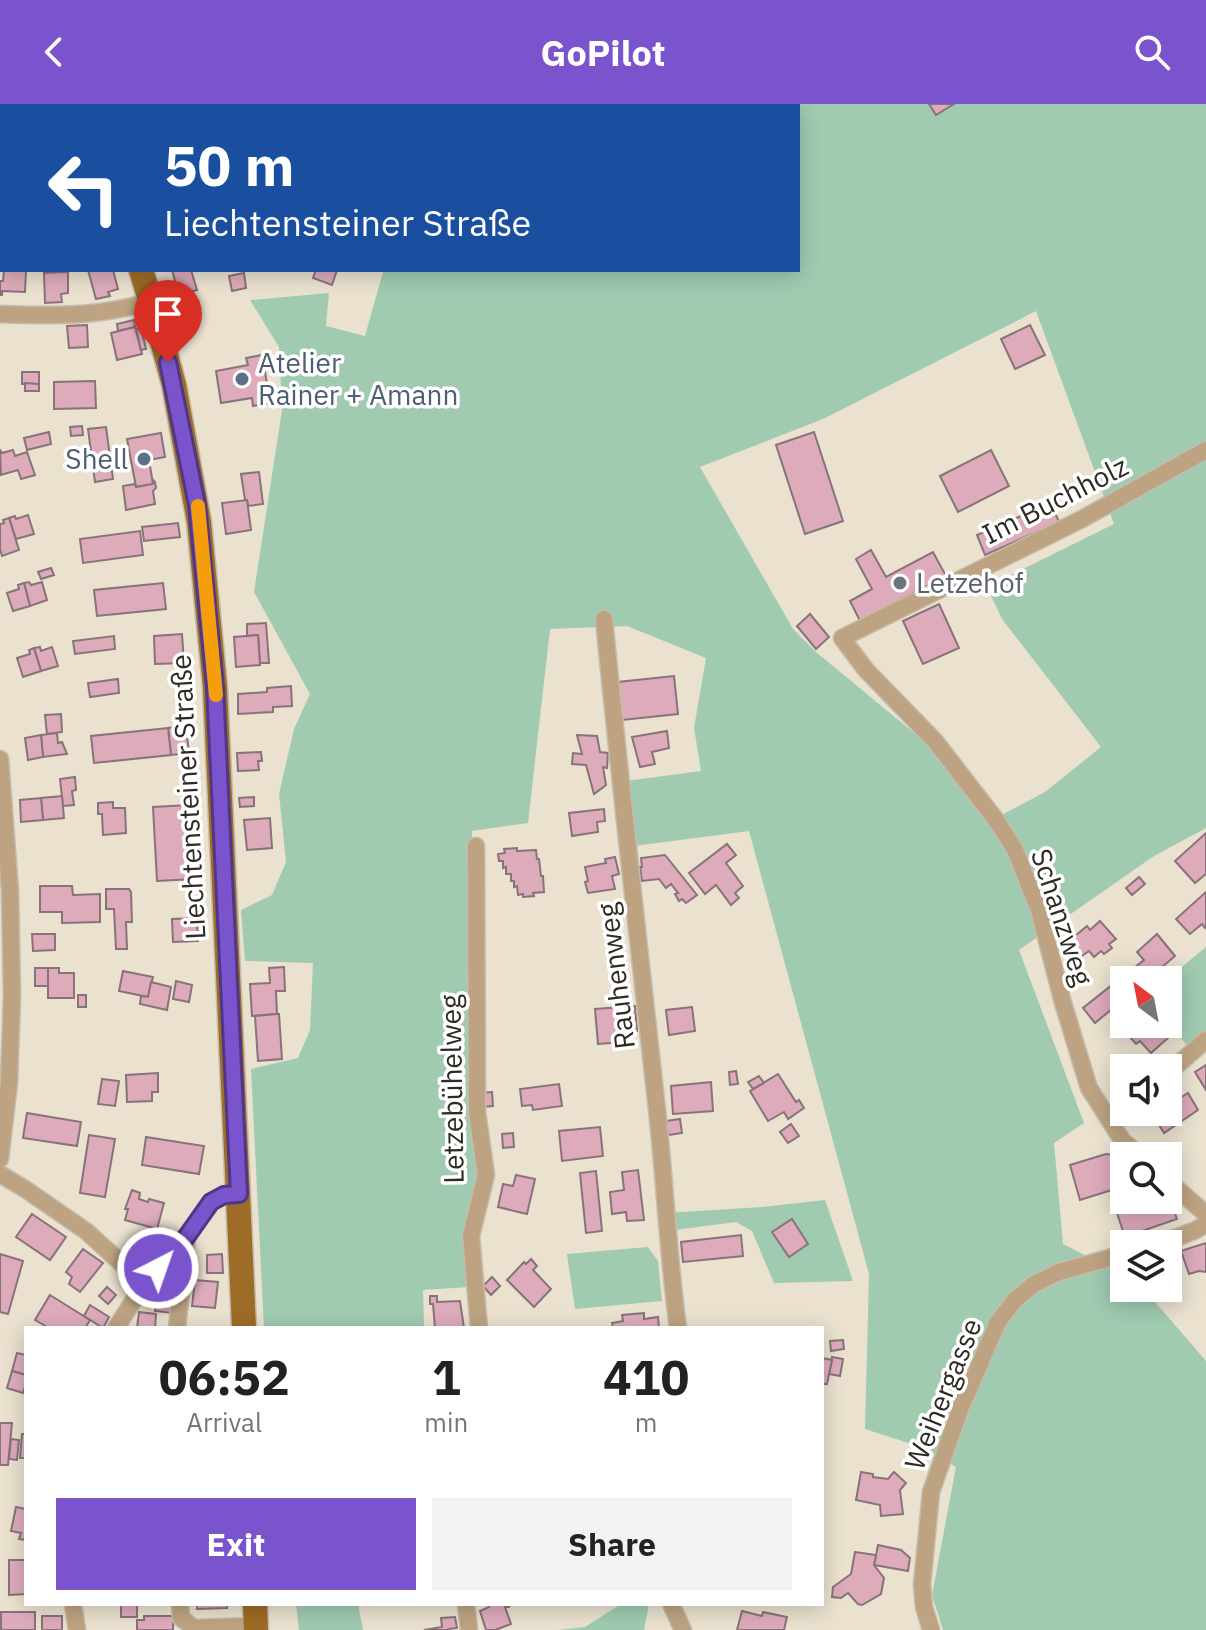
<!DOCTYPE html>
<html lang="en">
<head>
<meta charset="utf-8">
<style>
  :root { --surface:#fff; --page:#f2f2f2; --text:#222; --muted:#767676; --accent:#7954cd }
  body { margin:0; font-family:"IBM Plex Sans",sans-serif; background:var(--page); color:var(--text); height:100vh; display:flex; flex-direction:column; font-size:30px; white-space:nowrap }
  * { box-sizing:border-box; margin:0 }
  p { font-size:26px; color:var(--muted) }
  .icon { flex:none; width:44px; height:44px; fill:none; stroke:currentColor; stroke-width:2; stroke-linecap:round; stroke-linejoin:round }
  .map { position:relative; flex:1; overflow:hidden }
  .drawer { position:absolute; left:24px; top:1222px; width:800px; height:280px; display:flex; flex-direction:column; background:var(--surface); border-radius:0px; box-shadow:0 4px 20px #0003 }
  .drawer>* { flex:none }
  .hud { position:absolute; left:0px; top:0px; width:800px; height:168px; box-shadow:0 4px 20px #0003; background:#1a4fa0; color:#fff; overflow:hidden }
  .needle { width:52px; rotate:328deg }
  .fabs { position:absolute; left:1110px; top:862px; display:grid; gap:16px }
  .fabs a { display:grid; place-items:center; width:72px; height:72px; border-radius:0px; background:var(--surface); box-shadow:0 4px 20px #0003; font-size:40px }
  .pin { position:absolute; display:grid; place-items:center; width:68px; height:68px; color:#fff; margin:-82px -34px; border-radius:50% 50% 50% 0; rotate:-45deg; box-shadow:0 0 8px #0007 }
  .pin .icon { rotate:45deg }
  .me { position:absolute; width:88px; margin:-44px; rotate:41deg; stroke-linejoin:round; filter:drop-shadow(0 0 6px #0008) }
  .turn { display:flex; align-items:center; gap:28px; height:168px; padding:0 32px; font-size:36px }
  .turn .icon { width:104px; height:104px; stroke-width:2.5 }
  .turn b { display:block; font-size:56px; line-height:68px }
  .eta { display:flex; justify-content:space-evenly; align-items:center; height:136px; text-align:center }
  .eta b { font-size:48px; font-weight:700; line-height:56px }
  .primary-button { display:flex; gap:16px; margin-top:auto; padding:16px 32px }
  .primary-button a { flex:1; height:92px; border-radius:0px; background:var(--accent); color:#fff; font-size:32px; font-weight:700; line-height:92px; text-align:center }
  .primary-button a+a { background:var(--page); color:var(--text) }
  header { display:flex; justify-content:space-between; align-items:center; height:104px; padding:0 32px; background:var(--accent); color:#fff; font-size:36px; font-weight:700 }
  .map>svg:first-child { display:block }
  .green { fill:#a0cbb1; fill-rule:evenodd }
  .building { fill:#deabbb; stroke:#877379; stroke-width:2 }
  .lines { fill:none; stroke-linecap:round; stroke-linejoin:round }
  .minor-casing { stroke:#c4bdad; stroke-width:19 }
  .primary-casing { stroke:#c4bdad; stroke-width:27 }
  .minor { stroke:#bea382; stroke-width:16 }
  .primary { stroke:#9d6c26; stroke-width:24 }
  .route-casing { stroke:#4f3785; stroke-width:20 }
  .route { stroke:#7954cd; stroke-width:14 }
  .slow { stroke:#f59e0b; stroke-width:14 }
  .service-dot { fill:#5c6f8a; stroke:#fff; stroke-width:3 }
  .worship-dot { fill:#6b7280; stroke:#fff; stroke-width:3 }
  .labels { text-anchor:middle; stroke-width:7; stroke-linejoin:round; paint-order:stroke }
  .service-label { font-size:28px; fill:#4e5e75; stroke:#fff; text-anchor:start }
  .street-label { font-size:28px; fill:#2e2b24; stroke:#fff }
  .worship-label { font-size:28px; fill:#5b616d; stroke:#fff; text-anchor:start }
</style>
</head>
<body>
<header><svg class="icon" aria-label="back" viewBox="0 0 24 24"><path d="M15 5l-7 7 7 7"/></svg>GoPilot<svg class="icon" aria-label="search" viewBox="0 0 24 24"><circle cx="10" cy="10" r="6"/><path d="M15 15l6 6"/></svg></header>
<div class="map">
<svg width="1206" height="1526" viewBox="0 0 1206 1526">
  <rect width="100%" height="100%" fill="#eae1cf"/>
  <g class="green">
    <path d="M398,0H1206V724L1154,752L1019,846L1084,1019L1054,1039L1063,1140L1124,1171V1184H1143L1206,1257V1526H943L932,1491L956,1363L927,1345L865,1325L869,1170L749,727L634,742L626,677L701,667L694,624L706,554L627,522L550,525L528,719L472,727L470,776L478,1068L465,1130L469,1183L423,1186L424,1224H264L251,965L298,954L310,926L313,859L245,857L241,806L272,791L286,758L279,690L294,625L310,590L254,488L282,306L279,243L250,196L329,189L326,222L365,232L383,168L390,166H798V2H399ZM1036,207L1114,420L987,483L1002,515L1101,643L1045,688L996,714L931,643L816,548L793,525L700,363L823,315Z"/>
    <path d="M1206,843V931L1189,943L1167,920L1168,876H1166Z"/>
    <path d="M825,1096L853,1177L774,1179L752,1127L736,1118L667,1127L665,1109L762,1103Z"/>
    <path d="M648,1143L658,1157L662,1197L575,1205L567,1150Z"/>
    <path d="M296,1500H358L363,1526H299Z"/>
    <path d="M621,1500H649L644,1526H559L585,1523Z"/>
  </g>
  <g class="building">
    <path d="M929,0H954L936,11Z"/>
    <path d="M4,166L26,167L25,188L2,187V191H0V177H3Z"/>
    <path d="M88,166H113L118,185L108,188L110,192L96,195Z"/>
    <path d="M172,166H191L197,186L179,191Z"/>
    <path d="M316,166H337L332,181L313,174Z"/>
    <path d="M68,168V189L61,190L62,198L45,199L44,169Z"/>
    <path d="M244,169L246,184L232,187L229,172Z"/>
    <path d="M134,216L135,223L118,227L117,220Z"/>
    <path d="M87,221L88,243L69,244L67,222Z"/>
    <path d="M1030,221L1045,251L1015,265L1001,235Z"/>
    <path d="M135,223L142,250L117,256L111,229Z"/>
    <path d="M141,224L146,245L141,246L136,225Z"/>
    <path d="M262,251L268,285L275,284L278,298L253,302L252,294L221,299L216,267L248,261L246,254Z"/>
    <rect x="22" y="268" width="17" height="12"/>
    <path d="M95,277L96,304L54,305V278Z"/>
    <path d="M25,279L39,280V287H25Z"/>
    <path d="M82,322L83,331L71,332L70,323Z"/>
    <path d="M106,323L113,375L95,378L88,325Z"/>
    <path d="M49,328L51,340L27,346L24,334Z"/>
    <path d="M814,328L843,417L805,430L776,341Z"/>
    <path d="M161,329L165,353L149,356L153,380L136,383L127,335Z"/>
    <path d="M0,346L2,349L13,346L15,352L27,348L35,371L21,375L18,366L1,371Z"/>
    <path d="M991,346L1009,382L958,408L940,372Z"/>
    <path d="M259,368L263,400L248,402L247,396H245L241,370Z"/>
    <path d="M153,376L155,378L156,384L153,387L155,400L126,406L123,382L135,380L136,383L153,380Z"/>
    <path d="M247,396L251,426L226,430L222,399Z"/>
    <path d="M1051,399L1059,418L985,451L977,431Z"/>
    <path d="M28,411L34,430L16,435L9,414L15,412L16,415Z"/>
    <path d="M9,414L19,446L2,452L0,445V420L4,419L3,416Z"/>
    <path d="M178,419L180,433L144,437L142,423Z"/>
    <path d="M140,427L143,451L83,459L80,435Z"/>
    <path d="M871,446L886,473L933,448L946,472L860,517L850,497L872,485L856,455Z"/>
    <path d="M51,464L54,471L41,475L38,468Z"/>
    <path d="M29,478L31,481L42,478L47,496L30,502L24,479Z"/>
    <path d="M24,479L30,502L13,507L7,489L19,485L18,481Z"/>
    <path d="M163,479L166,505L97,512L94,486Z"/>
    <path d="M939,500L959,544L923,560L903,517Z"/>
    <path d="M810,510L829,533L816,545L797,522Z"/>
    <path d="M266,519L269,559H260L258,531L247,532V520Z"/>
    <path d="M182,530L184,559L155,560L154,532Z"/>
    <path d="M258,531L260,561L236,563L234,533Z"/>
    <path d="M114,532L115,545L75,550L73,537Z"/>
    <path d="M40,543L41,547L52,543L58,562L41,567L34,544Z"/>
    <path d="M34,544L41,567L23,573L17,554L30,550L29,546Z"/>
    <path d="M674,572L678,610L622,616L618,578Z"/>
    <path d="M118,575L119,589L90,593L88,579Z"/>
    <path d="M291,582L292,602L273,603V608L238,610V590L267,588V584Z"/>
    <path d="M61,610L62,628L47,630L45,611Z"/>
    <path d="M186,622L189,649L171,651L168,624Z"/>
    <path d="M168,624L171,651L94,659L91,632Z"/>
    <path d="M667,627L669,644L652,648L655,660L640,663L632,633Z"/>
    <path d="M57,629L58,639L62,638L67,650L43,653L41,631Z"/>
    <path d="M41,631L43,653L28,656L25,634Z"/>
    <path d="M577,631L597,632L600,648L608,649L607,664L603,663L606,681L594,690L586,661L572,660L573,649L582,650Z"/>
    <path d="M261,648L262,657H258L259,666L238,667L237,649Z"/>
    <path d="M75,673L76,686L72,687L74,701L63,702L60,675Z"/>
    <path d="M62,692L64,714L43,716L41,694Z"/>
    <path d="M254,693V702L240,703L239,694Z"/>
    <path d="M41,694L43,716L21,718L20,696Z"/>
    <path d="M113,698V704H125L126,729L103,731L102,710H98V699Z"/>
    <path d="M189,701L194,775L157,777L153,703Z"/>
    <path d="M604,705L605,717L597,718L598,728L572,732L569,709Z"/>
    <path d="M270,714L272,744L247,746L244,716Z"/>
    <path d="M1206,729V770L1195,779L1175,757Z"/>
    <path d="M727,740L736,751L726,759L743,782L735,789L739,794L731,801L716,781L705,790L689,769Z"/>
    <path d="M517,744V747L536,746L537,755H539L541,772H543L544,788L533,789L534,792L523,793V790L518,791L517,782L514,783V777H511V770H506V763L503,764V757H499L498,750L505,749L504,745Z"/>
    <path d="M665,751L697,791L686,799L682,795L679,797L675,790L678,789L671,780L666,784L659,775L642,777L640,763H642L641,754Z"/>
    <path d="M615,753L619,770L612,772L615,785L588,789L585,778L588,777L585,763L606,759L605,755Z"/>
    <path d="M1139,773L1145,780L1132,791L1126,784Z"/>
    <path d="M40,782H72L73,791L100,790V818L62,819V808H40Z"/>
    <path d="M106,785H129L131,788L132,818H126L127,845H116L114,805H106Z"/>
    <path d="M1206,788V823L1205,824L1202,820L1190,830L1176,815Z"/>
    <path d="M197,814L198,837L173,838L172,815Z"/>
    <path d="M1100,817L1116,835L1109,840L1112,844L1104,850L1101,847L1094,853L1089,847L1082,852L1069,837L1087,822L1090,826Z"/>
    <path d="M32,830H55V846L33,847Z"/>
    <path d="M1157,830L1175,852L1147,876H1144L1134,864L1144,856L1137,848Z"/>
    <path d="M284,863L285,887H276L277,910L252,912L250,880L270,879L269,864Z"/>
    <rect x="35" y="864" width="13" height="18"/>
    <path d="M48,864H59V869H74V894H48Z"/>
    <path d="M123,867L153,873L148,893L119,887Z"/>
    <path d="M1127,869L1133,876H1124V895L1095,919L1083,904Z"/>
    <path d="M176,877L192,881L189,898L173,895Z"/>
    <path d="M151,878L171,883L167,906L140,900L141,892L148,893Z"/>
    <rect x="78" y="891" width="8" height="12"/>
    <path d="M635,902L637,927L623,928L624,938L598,940L595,905Z"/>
    <path d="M692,903L695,927L669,931L666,906Z"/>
    <path d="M277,910H279L282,955L258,957L255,912Z"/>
    <path d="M1129,920H1156L1168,934L1151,949L1140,937L1136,940L1123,925Z"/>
    <path d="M1206,961V986L1195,968Z"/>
    <path d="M736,967L738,980L730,981L729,968Z"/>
    <path d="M158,969V988H152V997L127,998L126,971Z"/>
    <path d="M778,970L796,998L799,996L804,1004L788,1015L784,1008L768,1017L750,987Z"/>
    <path d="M759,972L764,979L753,985L748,978Z"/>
    <path d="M102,975L119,977L115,1002L98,1000Z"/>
    <path d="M711,978L713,1007L673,1010L671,982Z"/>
    <path d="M559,980L562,1002L533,1006L532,1001L522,1002L520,985Z"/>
    <path d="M492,988L493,1002L482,1003L481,989Z"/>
    <path d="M1188,989L1198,1006L1164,1029L1151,1008H1168V997L1172,995L1174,998Z"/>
    <path d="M27,1009L81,1018L77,1042L23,1034Z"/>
    <path d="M680,1015L682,1029L668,1031L666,1017Z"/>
    <path d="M791,1020L799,1032L788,1039L780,1028Z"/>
    <path d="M600,1023L603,1052L562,1057L559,1027Z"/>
    <path d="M513,1029L514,1043L503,1044L502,1030Z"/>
    <path d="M89,1031L115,1035L105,1093L80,1089Z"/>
    <path d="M146,1033L204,1042L199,1070L142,1061Z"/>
    <path d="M1106,1050L1112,1051L1116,1063L1113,1067L1118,1084L1080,1096L1070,1061Z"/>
    <path d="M638,1066L644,1116L627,1117L626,1108L612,1110L610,1088L624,1086L622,1068Z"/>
    <path d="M596,1067L602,1127L586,1129L580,1069Z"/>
    <path d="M516,1071L535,1075L527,1110L498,1103L503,1080L513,1082Z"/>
    <path d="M132,1086L140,1089L139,1095L148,1098L149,1095L164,1099L157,1125L125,1116L128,1105H125Z"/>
    <path d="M1168,1091L1177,1115L1125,1133L1117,1109L1153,1096H1168Z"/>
    <path d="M32,1110L66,1133L50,1156L16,1133Z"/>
    <path d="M792,1115L808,1140L789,1153L772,1128Z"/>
    <path d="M741,1131L743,1152L683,1158L681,1138Z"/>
    <path d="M1206,1139V1168L1199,1167L1189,1170L1181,1147Z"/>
    <path d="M83,1145L103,1159L80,1188L69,1180L72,1173L66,1168Z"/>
    <path d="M0,1150L23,1157L8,1210L0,1208Z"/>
    <path d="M222,1150L223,1169H207V1151Z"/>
    <path d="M531,1155L537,1162L533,1166L551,1185L534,1203L507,1176L524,1158L526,1160Z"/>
    <path d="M164,1173L174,1174L173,1185L160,1184Z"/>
    <path d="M492,1173L500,1182L491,1191L483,1182Z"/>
    <path d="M195,1176L218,1178L215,1204L192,1202Z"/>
    <path d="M107,1183L116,1191L108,1200L99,1192Z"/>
    <path d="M158,1184L175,1186L172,1209L155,1207Z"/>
    <path d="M50,1191L90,1216L85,1224H49L35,1216Z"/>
    <path d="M430,1192H437V1198L460,1197L464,1224H435L433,1200H430Z"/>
    <path d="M90,1201L109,1213L103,1224L84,1212Z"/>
    <path d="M139,1208L156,1210L155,1224H137Z"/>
    <path d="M644,1209V1215L658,1213L659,1224H613L612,1219L623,1217L622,1211Z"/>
    <path d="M843,1236L844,1245L831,1247L830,1237Z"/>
    <path d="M17,1249L26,1251V1271L12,1267Z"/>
    <path d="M832,1253L843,1255L840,1272L829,1270Z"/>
    <path d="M822,1254L832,1256L827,1280H823L822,1285Z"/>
    <path d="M12,1267L26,1271V1286L24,1285L23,1289L7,1284Z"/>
    <path d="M0,1319H12L8,1361H0Z"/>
    <path d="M22,1330H26V1354H20Z"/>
    <path d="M11,1335L19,1336L17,1356L9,1355Z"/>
    <path d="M861,1368L873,1370V1373L888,1375L894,1368L906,1379L900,1386L903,1410L881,1412L880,1401L856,1396Z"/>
    <path d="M16,1403L26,1405V1436L19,1435L21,1429L11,1427Z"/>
    <path d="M878,1441L901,1446L910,1454L908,1467L874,1461Z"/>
    <path d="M855,1448L876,1451L874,1461L884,1474L881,1490L862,1501L858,1500L848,1489L841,1494L832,1493L833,1483L851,1470Z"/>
    <path d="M9,1456H26V1490L9,1491Z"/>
    <rect x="121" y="1500" width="16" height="13"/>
    <path d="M197,1500H227V1504L197,1505Z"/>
    <path d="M489,1500H509V1503H505L511,1520L495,1526H486L480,1507L489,1503Z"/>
    <path d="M742,1507L762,1512L763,1508L787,1513L784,1526H737Z"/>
    <rect x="1" y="1508" width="34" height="18"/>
    <rect x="42" y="1512" width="20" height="14"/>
    <path d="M144,1512H173V1526H137V1516H144Z"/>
    <path d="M455,1513L457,1524L449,1525L450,1526H424L442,1523L441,1514Z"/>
  </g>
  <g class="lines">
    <g class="minor-casing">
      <g id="minor">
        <path d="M203,0V2"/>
        <path d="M331,2L332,0"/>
        <path d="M0,210C49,212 104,213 150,197"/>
        <path d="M604,515C620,679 639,842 657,1006C665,1078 668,1151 678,1224"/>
        <path d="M0,655L10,787L12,891L9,979L0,1055"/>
        <path d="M476,742L477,1008L486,1071L471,1132L479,1224"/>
        <path d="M1168,969L1206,936"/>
        <path d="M1140,1052L1122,1036L1089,984L1063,899L1039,806L1015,746L996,716L935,637L866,566L842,534L1082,415L1206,346"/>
        <path d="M0,1070L25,1085L86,1127L144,1180"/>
        <path d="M1168,1077L1206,1110"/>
        <path d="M1159,1140L1196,1126L1206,1120"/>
        <path d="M116,1224L144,1180L187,1132L211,1098L224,1091L239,1090"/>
        <path d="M177,1224L187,1132"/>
        <path d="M73,1500L77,1526"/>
        <path d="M180,1500L181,1514L194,1524L256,1522"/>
        <path d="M466,1500L469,1526"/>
        <path d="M671,1500L683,1526"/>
        <path d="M931,1526L924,1503L922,1481L931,1388L961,1303L998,1218L1014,1197L1034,1180L1059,1168L1124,1150"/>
      </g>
    </g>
    <g class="primary-casing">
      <g id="primary">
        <path d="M109,0L110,2"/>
        <path d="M141,166L158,222L174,281L199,418L215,583L244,1224"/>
        <path d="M255,1500L256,1526"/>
      </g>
    </g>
    <use href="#minor" class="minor"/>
    <use href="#primary" class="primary"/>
  </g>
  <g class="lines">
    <g class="route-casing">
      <path id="route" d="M158,1164L187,1132L211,1098L224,1091L239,1090L215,583L197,401L168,258"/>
    </g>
    <use href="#route" class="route"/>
    <path class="slow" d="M198,402L216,591"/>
  </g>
  <g class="service-dot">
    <circle cx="242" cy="275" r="8"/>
    <circle cx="144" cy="355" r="8"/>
  </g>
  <circle class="worship-dot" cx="900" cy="479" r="8"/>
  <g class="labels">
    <g class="service-label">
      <text x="258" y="269">Atelier<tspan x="258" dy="32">Rainer + Amann</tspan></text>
      <text x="128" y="365" text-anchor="end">Shell</text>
    </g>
    <g class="street-label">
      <text transform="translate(1055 396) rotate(-27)" y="10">Im Buchholz</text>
      <text transform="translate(188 693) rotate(-93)" y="10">Liechtensteiner Straße</text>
      <text transform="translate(1062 813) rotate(72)" y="10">Schanzweg</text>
      <text transform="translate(616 872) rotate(-97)" y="10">Rauhenweg</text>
      <text transform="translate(452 985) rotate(-91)" y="10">Letzebühelweg</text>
      <text transform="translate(943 1290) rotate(-68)" y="10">Weihergasse</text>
    </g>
    <g class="worship-label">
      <text x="916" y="489">Letzehof</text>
    </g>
  </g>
</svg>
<div class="fabs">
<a><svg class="needle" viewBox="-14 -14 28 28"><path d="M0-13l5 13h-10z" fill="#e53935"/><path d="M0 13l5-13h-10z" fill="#767676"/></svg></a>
<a><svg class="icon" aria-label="sound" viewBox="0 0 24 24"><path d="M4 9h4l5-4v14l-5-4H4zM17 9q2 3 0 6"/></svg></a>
<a><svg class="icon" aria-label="search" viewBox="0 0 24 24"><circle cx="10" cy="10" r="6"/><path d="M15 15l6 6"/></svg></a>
<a><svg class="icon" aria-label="layers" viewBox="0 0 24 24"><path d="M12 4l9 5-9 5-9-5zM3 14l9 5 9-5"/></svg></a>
</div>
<div class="pin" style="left:168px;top:258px;background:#d93025"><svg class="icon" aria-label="arrive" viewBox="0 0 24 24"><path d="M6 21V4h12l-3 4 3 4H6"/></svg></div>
<svg class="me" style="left:158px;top:1164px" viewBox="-20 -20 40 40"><circle r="17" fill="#7954cd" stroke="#fff" stroke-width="3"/><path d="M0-11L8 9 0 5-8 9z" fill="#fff"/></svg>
<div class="hud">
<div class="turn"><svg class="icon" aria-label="left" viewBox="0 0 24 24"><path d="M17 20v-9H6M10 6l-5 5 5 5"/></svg><div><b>50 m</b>Liechtensteiner Straße</div></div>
</div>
<section class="drawer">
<div class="eta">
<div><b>06:52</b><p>Arrival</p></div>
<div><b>1</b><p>min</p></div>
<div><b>410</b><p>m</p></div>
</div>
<div class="primary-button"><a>Exit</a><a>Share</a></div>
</section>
</div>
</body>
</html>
